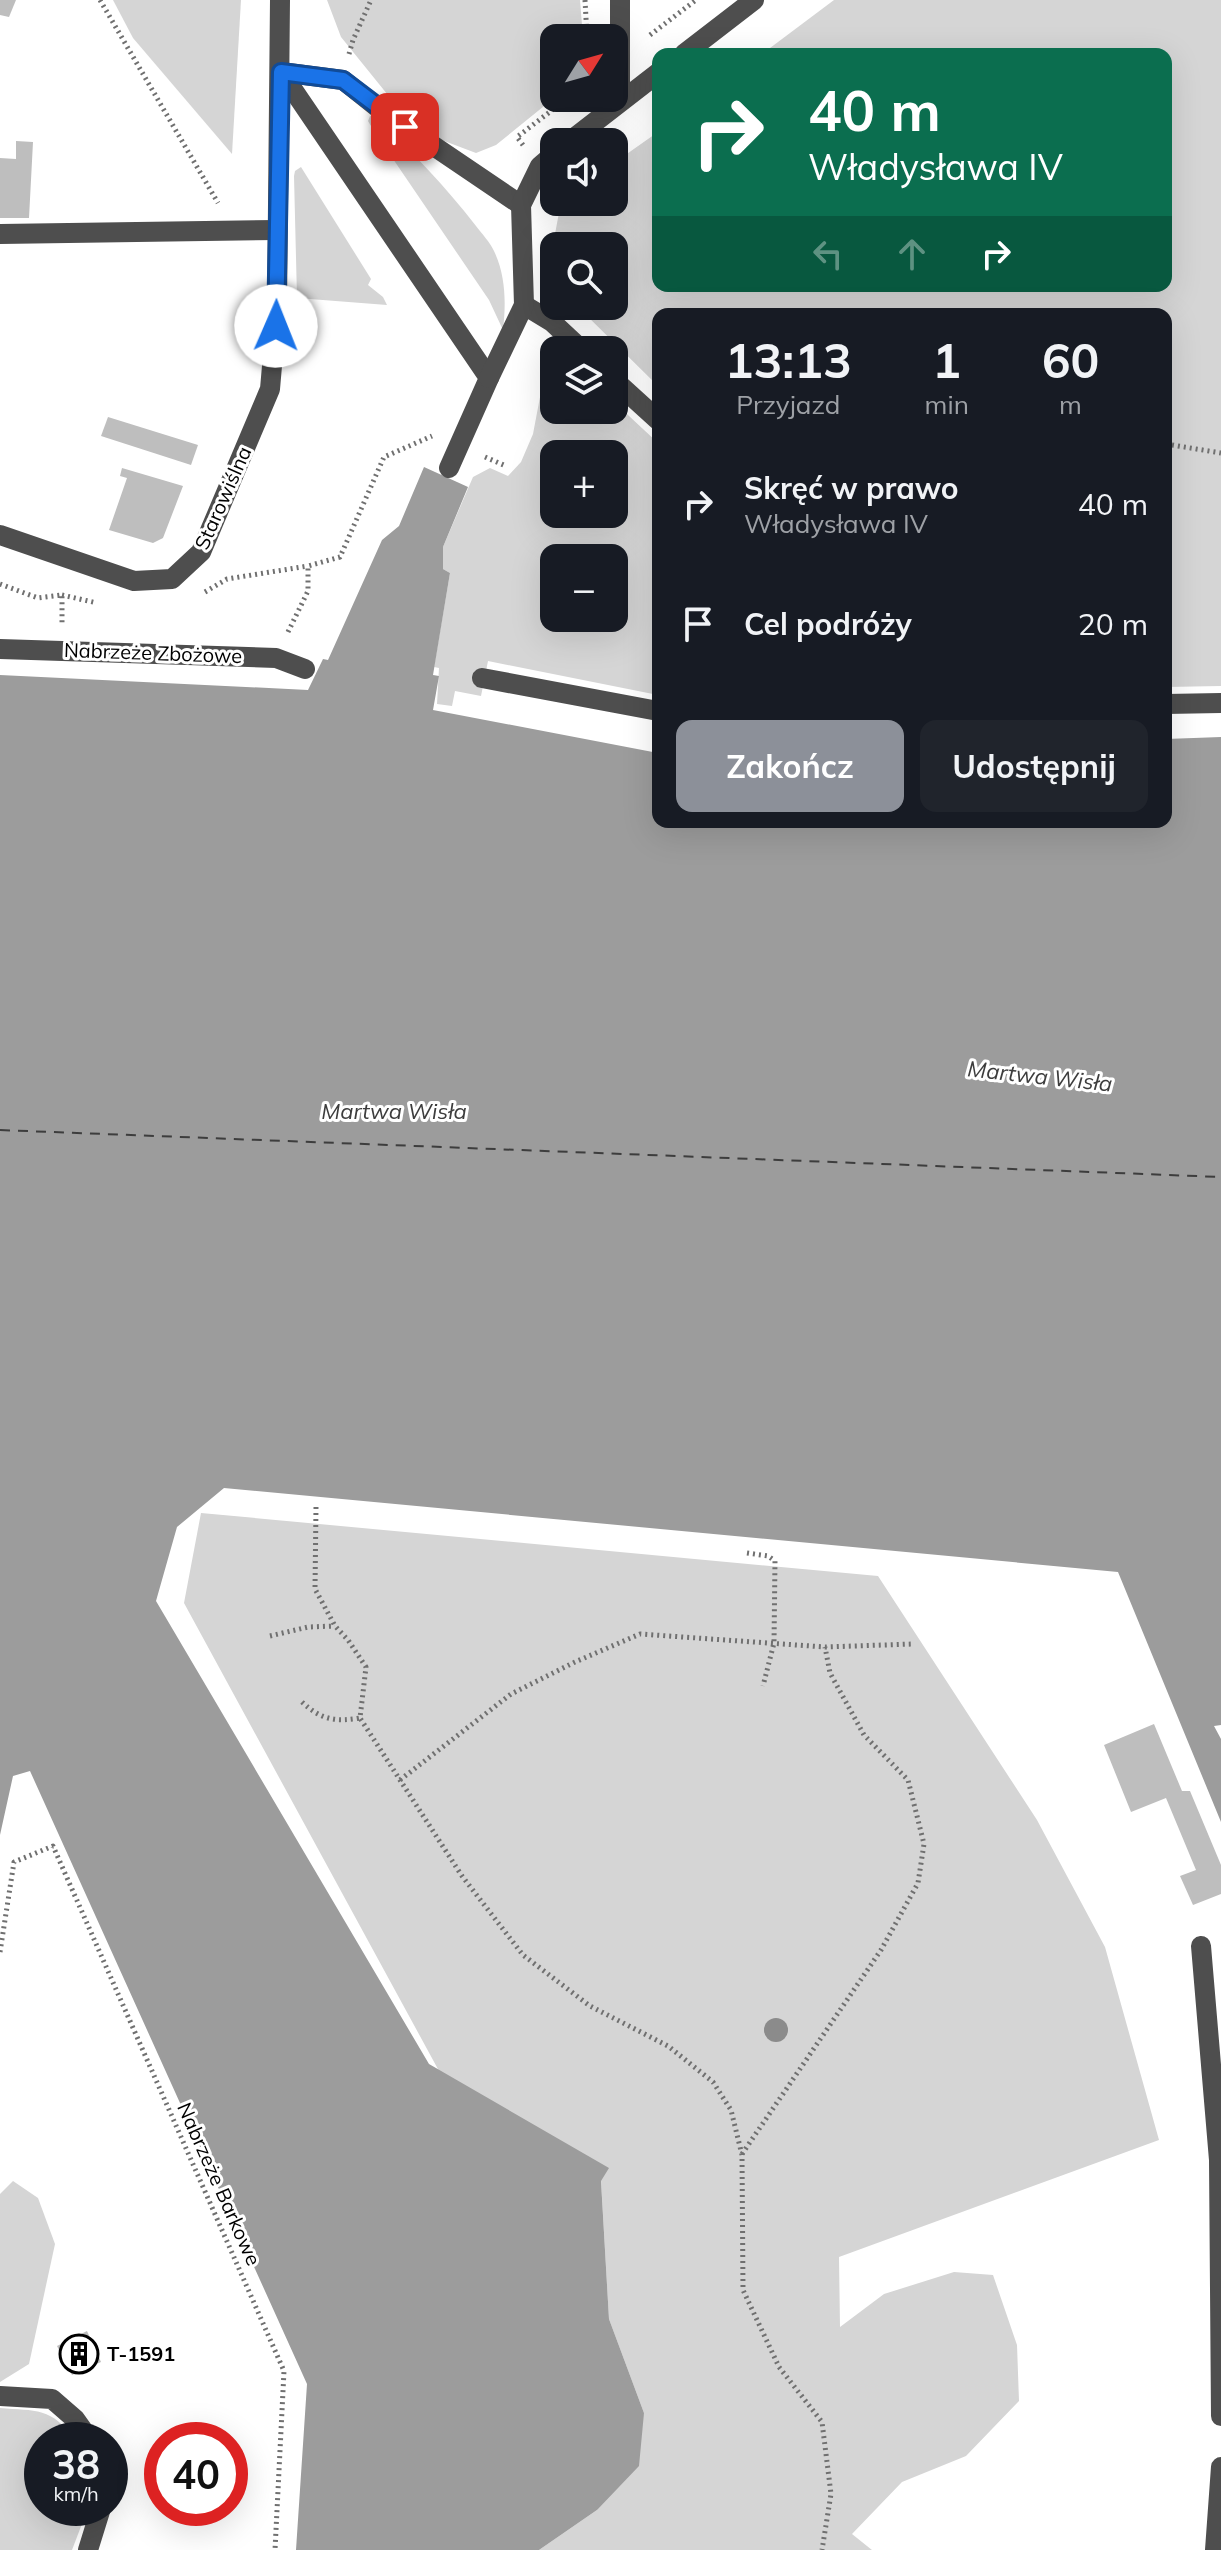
<!DOCTYPE html>
<html lang="pl">
<head>
<meta charset="utf-8">
<style>
  :root { --surface:#171b24; --page:#20242c; --text:#f1f3f6; --muted:#9ea1a6; --accent:#8c9099 }
  body { margin:0; font-family:Mulish,sans-serif; background:var(--page); color:var(--text); height:100vh; display:flex; flex-direction:column; font-size:30px; white-space:nowrap }
  * { box-sizing:border-box; margin:0 }
  p { font-size:26px; color:var(--muted) }
  .icon { flex:none; width:44px; height:44px; fill:none; stroke:currentColor; stroke-width:2; stroke-linecap:round; stroke-linejoin:round }
  .map { position:relative; flex:1; overflow:hidden }
  .side { position:absolute; left:652px; top:308px; width:520px; height:520px; display:flex; flex-direction:column; background:var(--surface); border-radius:16px; box-shadow:0 8px 32px #0002 }
  .side>* { flex:none }
  .hud { position:absolute; left:652px; top:48px; width:520px; height:244px; border-radius:16px; box-shadow:0 8px 32px #0002; background:#0b6e4f; color:#fff; overflow:hidden }
  .needle { width:52px; rotate:53deg }
  .buttons { position:absolute; left:540px; top:24px; display:grid; gap:16px }
  .buttons a { display:grid; place-items:center; width:88px; height:88px; border-radius:16px; background:var(--surface); box-shadow:0 8px 32px #0002; font-size:40px }
  .speed { position:absolute; left:24px; top:2422px; display:flex; gap:16px; font-size:40px; font-weight:700; text-align:center }
  .speed>* { display:grid; place-content:center; width:104px; height:104px; border-radius:50%; background:var(--surface); box-shadow:0 8px 32px #0002; line-height:1 }
  .speed small { font-size:20px; font-weight:400 }
  .speed .limit { border:12px solid #d22; background:#fff; color:#111 }
  .pin { position:absolute; display:grid; place-items:center; width:68px; height:68px; color:#fff; margin:-34px; border-radius:16px; box-shadow:0 4px 12px #0006 }
  .me { position:absolute; width:88px; margin:-44px; rotate:1deg; stroke-linejoin:round; filter:drop-shadow(0 0 6px #0008) }
  .turn { display:flex; align-items:center; gap:28px; height:168px; padding:0 24px; font-size:36px }
  .turn .icon { width:104px; height:104px; stroke-width:2.5 }
  .turn b { display:block; font-size:56px; line-height:68px }
  .lanes { display:flex; align-items:center; height:76px; padding:0 24px; background:#0003; justify-content:center; gap:40px; direction:ltr }
  .lanes .off { opacity:.35 }
  .eta { display:flex; justify-content:space-evenly; align-items:center; height:136px; text-align:center }
  .eta b { font-size:48px; font-weight:700; line-height:56px }
  .action { display:flex; gap:16px; margin-top:auto; padding:16px 24px }
  .action a { flex:1; height:92px; border-radius:16px; background:var(--accent); color:#fff; font-size:32px; font-weight:700; line-height:92px; text-align:center }
  .action a+a { background:var(--page); color:var(--text) }
  ul { padding:0; list-style:none }
  li { display:flex; align-items:center; gap:24px; height:120px; padding:0 24px }
  li div { flex:1 }
  li b { display:block; font-size:30px }
  li em { font-style:normal }
  .map>svg:first-child { display:block }
  .green { fill:#d5d5d5; fill-rule:evenodd }
  .water { fill:#9c9c9c }
  .lines { fill:none; stroke-linecap:round; stroke-linejoin:round }
  .ferry { stroke:#3d3d3d; stroke-width:2; stroke-dasharray:10 8; stroke-linecap:butt }
  .building { fill:#bebebe }
  .path { stroke:#707070; stroke-width:5; stroke-dasharray:2 4; stroke-linecap:butt }
  .minor { stroke:#4e4e4e; stroke-width:20 }
  .tree { fill:#8b8b8b }
  .route-casing { stroke:#114b97; stroke-width:20 }
  .route { stroke:#1a73e8; stroke-width:14 }
  .labels { text-anchor:middle; stroke-width:6; stroke-linejoin:round; paint-order:stroke }
  .street-label { font-size:20px; fill:#000; stroke:#fff }
  .poi-label { font-size:20px; font-weight:bold; fill:#000; stroke:#fff; text-anchor:start }
  .water-label { font-size:22px; font-style:italic; fill:#3d3d3d; stroke:#fff }
</style>
</head>
<body>
<div class="map">
<svg width="1221" height="2550" viewBox="0 0 1221 2550">
  <rect width="100%" height="100%" fill="#fff"/>
  <g class="green">
    <path d="M113,0H241L232,154L133,38Z"/>
    <path d="M327,0H580L583,38H554V98L496,145L476,153L439,139L400,110L341,37Z"/>
    <path d="M834,0H1221V686L1166,687V314H658V386L577,306H614V246H554V267L552,250L561,202H614V163L658,132V286H1166V54H762Z"/>
    <path d="M370,116L376,117C412,152 446,187 476,226C482,234 490,242 494,251C506,276 506,304 503,330L489,300L374,131L368,121Z"/>
    <path d="M301,167L371,279L368,285L383,297L387,305L297,298L294,176L295,171Z"/>
    <path d="M551,339L561,350H554V410H614V402L658,443V695L488,661L481,696L455,691L452,706L437,704L439,668L434,667L450,573L443,569V547L473,477L490,468L508,476L521,462L533,434ZM554,454H614V514H554ZM554,558H614V618H554Z"/>
    <path d="M201,1513L878,1576L1037,1820L1105,1947L1159,2140L839,2257L840,2327L884,2294L954,2272L993,2275L1017,2345L1019,2401L966,2456L902,2482L852,2534L872,2550H539L597,2510L644,2413L609,2319L601,2180L439,2071L184,1603Z"/>
    <path d="M13,2181L38,2198L55,2244L29,2364L0,2382V2194Z"/>
    <path d="M0,2408C35,2411 53,2407 74,2440H42V2508H88L72,2550H0Z"/>
  </g>
  <path class="water" d="M424,467L468,487L443,547V569L450,573L433,675L439,676L433,710L658,753V822H1166V739L1221,737V1725L1214,1726L1221,1739V1822L1118,1572L224,1488L177,1527L156,1601L429,2064L609,2168L601,2181L609,2319L644,2413L639,2466L597,2510L539,2550H296L307,2384L30,1771L13,1776L0,1835V675L308,690L323,659L328,660L382,540L399,526Z"/>
  <g class="lines">
    <path class="ferry" d="M0,1130L1221,1177"/>
  </g>
  <g class="building">
    <path d="M0,0H16L9,17L0,15Z"/>
    <path d="M16,141L33,142L29,218H0V158L16,159Z"/>
    <path d="M108,417L198,445L191,465L101,436Z"/>
    <path d="M122,468L183,486L163,538L153,543L109,530L127,478L120,476Z"/>
    <path d="M1154,1724L1182,1791H1190L1221,1865V1894L1193,1905L1180,1876L1196,1870L1166,1798L1131,1812L1104,1745Z"/>
    <path d="M87,2331L101,2362L72,2375L57,2346Z"/>
  </g>
  <g class="lines">
    <g class="path">
      <path d="M100,0L218,203"/>
      <path d="M585,0L587,37"/>
      <path d="M650,35L696,0"/>
      <path d="M349,54L353,40L371,0"/>
      <path d="M523,145L517,137L568,98"/>
      <path d="M1166,444L1221,453"/>
      <path d="M485,457L506,466"/>
      <path d="M0,584L38,598L62,595V625"/>
      <path d="M205,592L227,579L308,566"/>
      <path d="M62,595L97,603"/>
      <path d="M288,632L308,591V566L340,557L384,457L432,436"/>
      <path d="M316,1507L315,1589L335,1626L348,1640L366,1667L360,1718L462,1876L523,1955L590,2006L668,2046L713,2082L731,2110L742,2155L743,2290L779,2367L822,2422L831,2494L822,2550"/>
      <path d="M747,1553L768,1556L775,1561L774,1643L763,1686"/>
      <path d="M270,1636L308,1627L335,1626"/>
      <path d="M302,1702C321,1720 336,1722 360,1718"/>
      <path d="M400,1780L511,1694L575,1662L640,1634L825,1647L913,1644"/>
      <path d="M0,1952L14,1862L53,1846L284,2371L275,2550"/>
      <path d="M742,2154L881,1950L918,1883L924,1844L908,1780L864,1735L830,1673L825,1647"/>
    </g>
    <g class="minor">
      <path d="M620,0V101"/>
      <path d="M684,54L754,0"/>
      <path d="M281,72L489,378L449,468"/>
      <path d="M281,72L343,80L382,111L521,205"/>
      <path d="M569,142L658,73"/>
      <path d="M0,234L277,230"/>
      <path d="M524,305L552,322L582,350"/>
      <path d="M489,378L524,305L521,205L540,166L554,154"/>
      <path d="M614,380L658,420"/>
      <path d="M0,535L134,581L172,579L201,552L270,389L277,308L280,0"/>
      <path d="M0,649L276,658L305,669"/>
      <path d="M482,678L658,711"/>
      <path d="M1166,704L1221,703"/>
      <path d="M1201,1946L1219,2160L1221,2416"/>
      <path d="M0,2396L52,2399L75,2419L90,2440"/>
      <path d="M88,2550L101,2508"/>
      <path d="M1215,2550L1221,2467"/>
    </g>
  </g>
  <circle class="tree" cx="776" cy="2030" r="12"/>
  <g class="lines">
    <g class="route-casing">
      <path id="route" d="M276,326L281,72L343,80L405,127"/>
    </g>
    <use href="#route" class="route"/>
  </g>
  <defs>
    <g id="building-ring" transform="scale(2)"><circle r="9.5" fill="#fff" stroke="#000" stroke-width="1.5"/><path d="M-4-6H4V6H1V3H-1V6H-4ZM-2.5-4.3h1.7v1.8h-1.7ZM.8-4.3h1.7v1.8H.8ZM-2.5-1h1.7V.8h-1.7ZM.8-1h1.7V.8H.8Z" fill="#000"/></g>
  </defs>
  <g fill-rule="evenodd">
    <use href="#building-ring" x="79" y="2354"/>
  </g>
  <g class="labels">
    <g class="street-label">
      <text transform="translate(223 498) rotate(-66)" y="7">Starowiślna</text>
      <text transform="translate(153 653) rotate(2)" y="7">Nabrzeże Zbożowe</text>
      <text transform="translate(219 2184) rotate(66)" y="7">Nabrzeże Barkowe</text>
    </g>
    <g class="poi-label">
      <text x="107" y="2361">T-1591</text>
    </g>
    <g class="water-label">
      <text transform="translate(1040 1076) rotate(6)" y="8">Martwa Wisła</text>
      <text x="394" y="1119">Martwa Wisła</text>
    </g>
  </g>
</svg>
<div class="buttons">
<a><svg class="needle" viewBox="-14 -14 28 28"><path d="M0-13l5 13h-10z" fill="#e53935"/><path d="M0 13l5-13h-10z" fill="#9ea1a6"/></svg></a>
<a><svg class="icon" aria-label="sound" viewBox="0 0 24 24"><path d="M4 9h4l5-4v14l-5-4H4zM17 9q2 3 0 6"/></svg></a>
<a><svg class="icon" aria-label="search" viewBox="0 0 24 24"><circle cx="10" cy="10" r="6"/><path d="M15 15l6 6"/></svg></a>
<a><svg class="icon" aria-label="layers" viewBox="0 0 24 24"><path d="M12 4l9 5-9 5-9-5zM3 14l9 5 9-5"/></svg></a>
<a>+</a>
<a>−</a>
</div>
<div class="speed"><div>38<small>km/h</small></div><div class="limit">40</div></div>
<div class="pin" style="left:405px;top:127px;background:#d93025"><svg class="icon" aria-label="arrive" viewBox="0 0 24 24"><path d="M6 21V4h12l-3 4 3 4H6"/></svg></div>
<svg class="me" style="left:276px;top:326px" viewBox="-20 -20 40 40"><circle r="19" fill="#fff"/><path d="M0-13L10 11 0 6-10 11z" fill="#1a73e8"/></svg>
<div class="hud">
<div class="turn"><svg class="icon" aria-label="right" viewBox="0 0 24 24"><path d="M7 20v-9h11M14 6l5 5-5 5"/></svg><div><b>40 m</b>Władysława IV</div></div>
<div class="lanes"><svg class="icon off" aria-label="left" viewBox="0 0 24 24"><path d="M17 20v-9H6M10 6l-5 5 5 5"/></svg><svg class="icon off" aria-label="ahead" viewBox="0 0 24 24"><path d="M12 20V5M6 11l6-6 6 6"/></svg><svg class="icon" aria-label="right" viewBox="0 0 24 24"><path d="M7 20v-9h11M14 6l5 5-5 5"/></svg></div>
</div>
<section class="side">
<div class="eta">
<div><b>13:13</b><p>Przyjazd</p></div>
<div><b>1</b><p>min</p></div>
<div><b>60</b><p>m</p></div>
</div>
<ul>
<li><svg class="icon" aria-label="right" viewBox="0 0 24 24"><path d="M7 20v-9h11M14 6l5 5-5 5"/></svg><div><b>Skręć w prawo</b><p>Władysława IV</p></div><em>40 m</em></li>
<li><svg class="icon" aria-label="arrive" viewBox="0 0 24 24"><path d="M6 21V4h12l-3 4 3 4H6"/></svg><div><b>Cel podróży</b></div><em>20 m</em></li>
</ul>
<div class="action"><a>Zakończ</a><a>Udostępnij</a></div>
</section>
</div>
</body>
</html>
